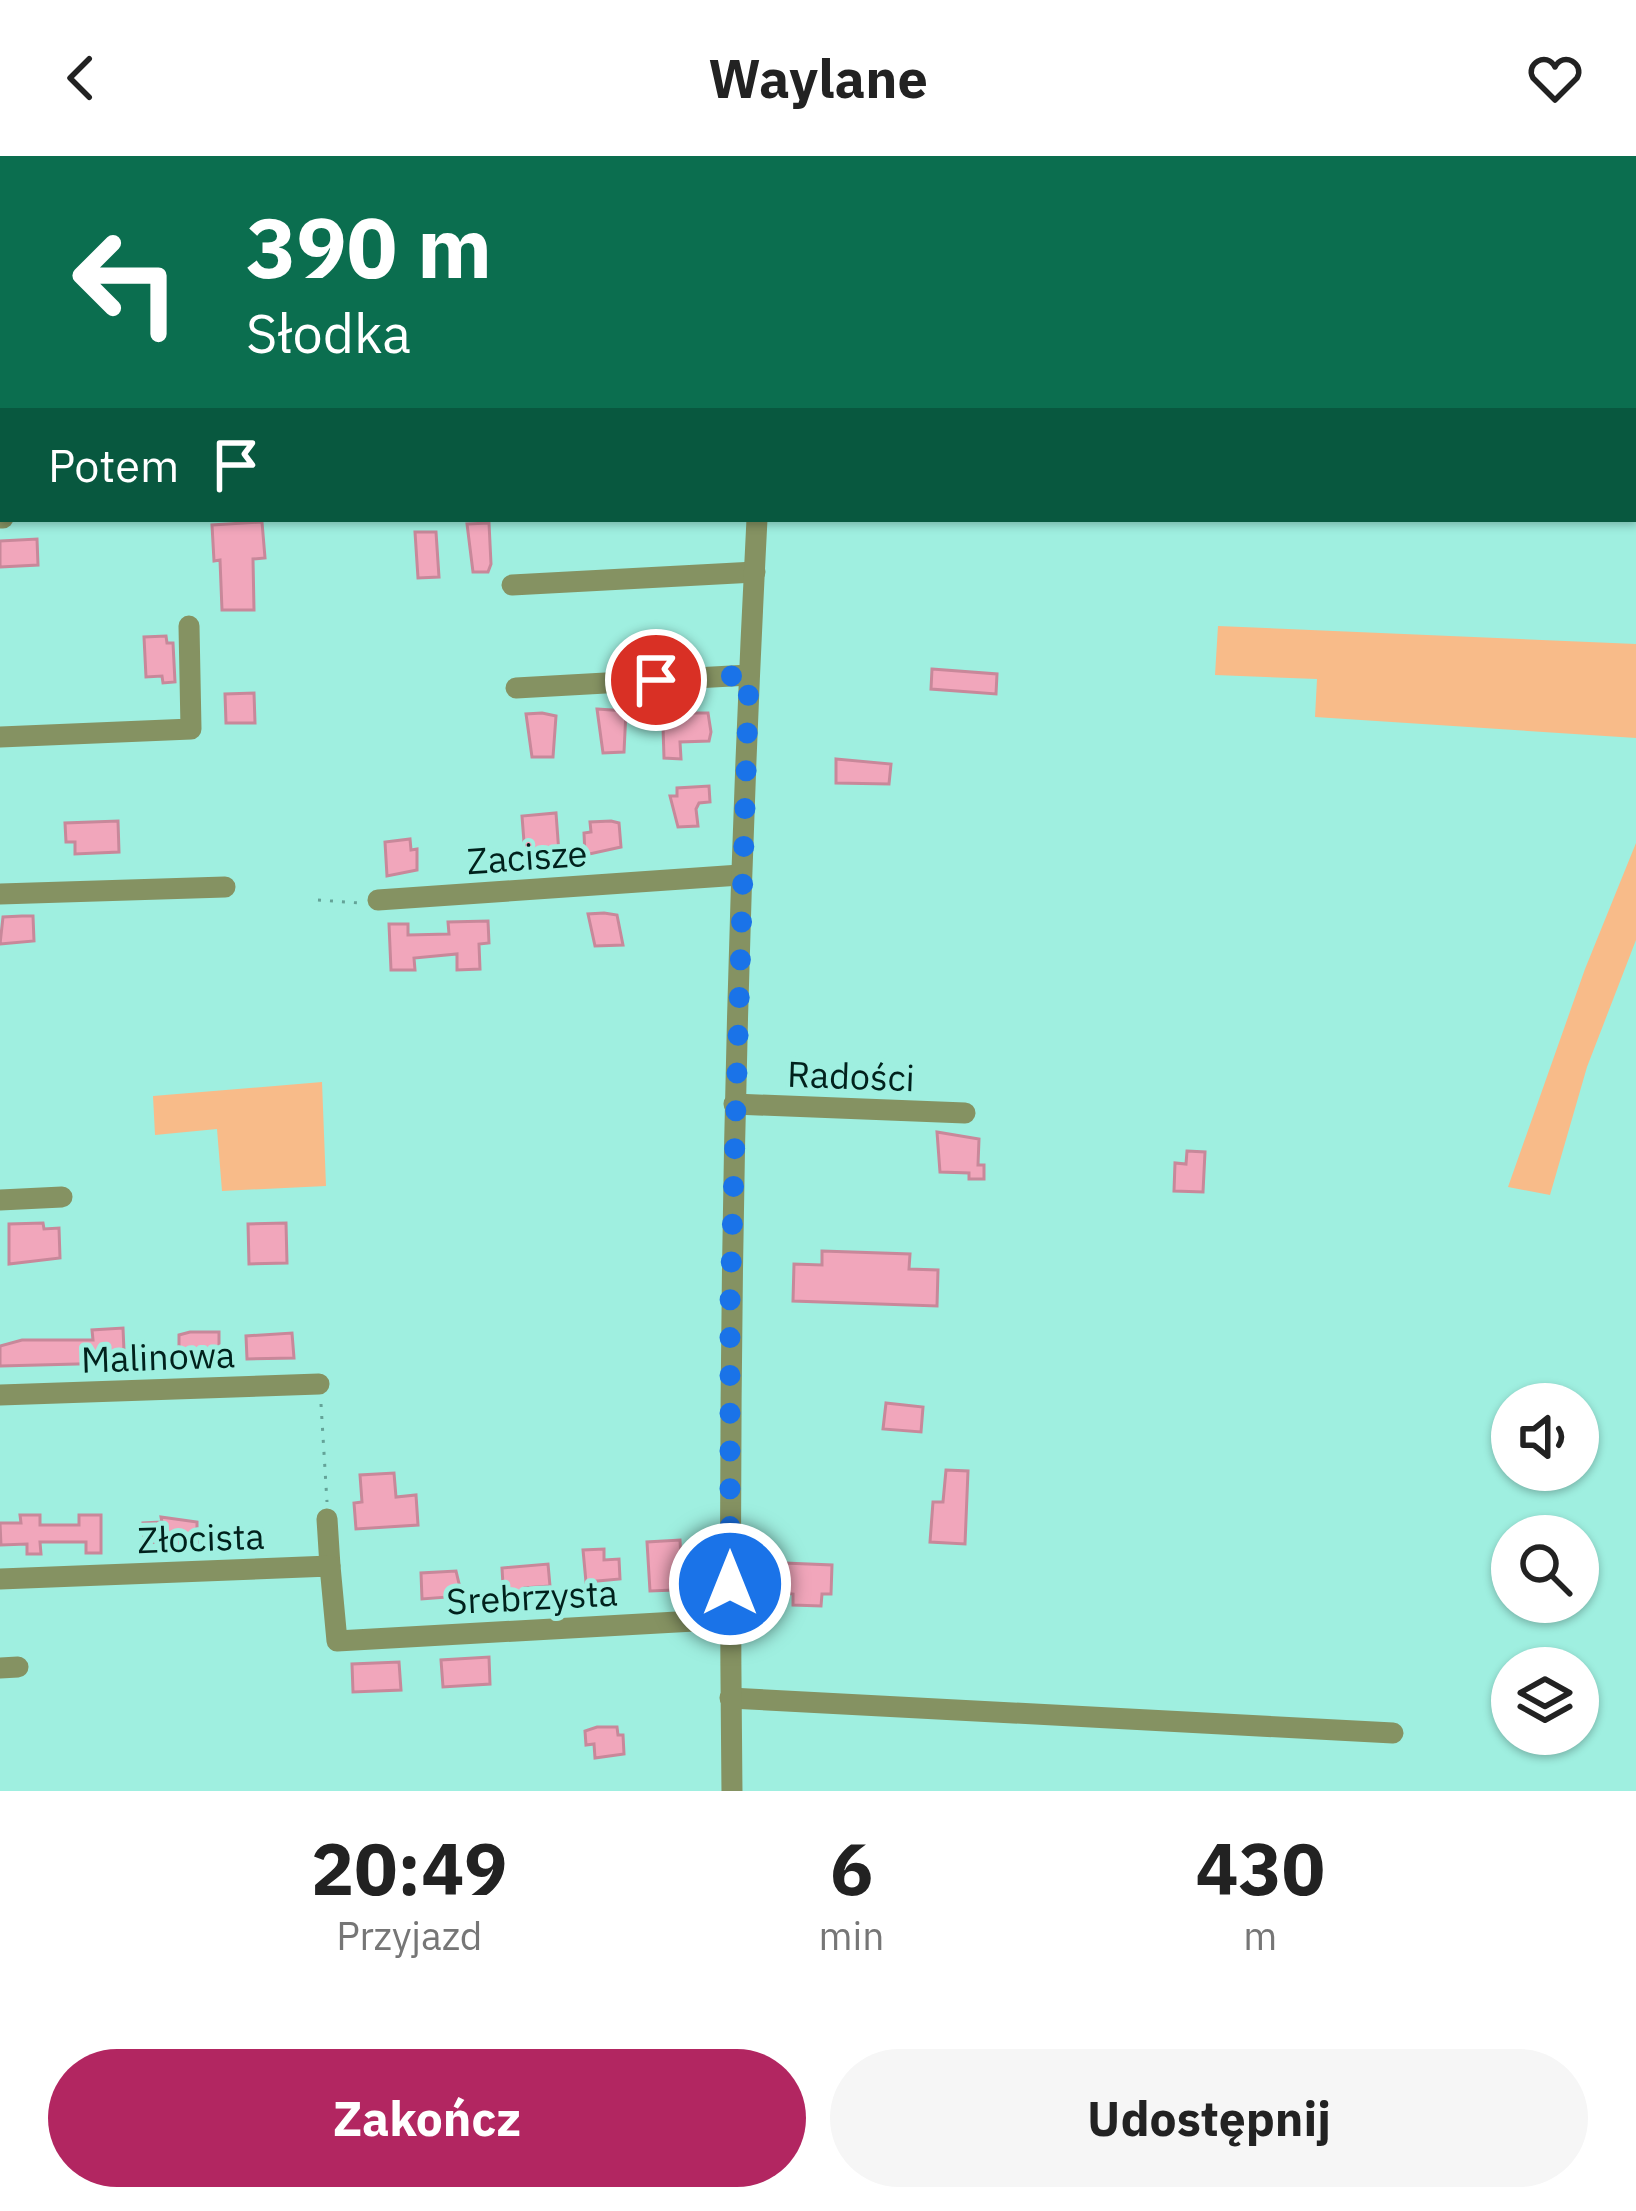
<!DOCTYPE html>
<html lang="pl">
<head>
<meta charset="utf-8">
<style>
  :root { --surface:#fff; --page:#f6f6f6; --text:#222; --muted:#767676; --accent:#b22661 }
  body { margin:0; font-family:"IBM Plex Sans",sans-serif; background:var(--page); color:var(--text); height:100vh; display:flex; flex-direction:column; font-size:45px; white-space:nowrap }
  * { box-sizing:border-box; margin:0 }
  p { font-size:39px; color:var(--muted) }
  .icon { flex:none; width:66px; height:66px; fill:none; stroke:currentColor; stroke-width:2; stroke-linecap:round; stroke-linejoin:round }
  .map { position:relative; height:1635px; overflow:hidden }
  .sheet { display:flex; flex-direction:column; background:var(--surface); flex:1 }
  .sheet>* { flex:none }
  .guide { position:absolute; left:0px; top:0px; width:1638px; height:366px; box-shadow:0 3px 9px #0004; background:#0b6e4f; color:#fff; overflow:hidden }
  .fabs { position:absolute; left:1491px; top:1227px; display:grid; gap:24px }
  .fabs a { display:grid; place-items:center; width:108px; height:108px; border-radius:50%; background:var(--surface); box-shadow:0 3px 9px #0004; font-size:60px }
  .pin { position:absolute; display:grid; place-items:center; width:102px; height:102px; color:#fff; margin:-51px; border:6px solid #fff; border-radius:50%; box-shadow:0 3px 12px #0007 }
  .me { position:absolute; width:132px; margin:-66px; rotate:0deg; stroke-linejoin:round; filter:drop-shadow(0 0 9px #0008) }
  .turn { display:flex; align-items:center; gap:42px; height:252px; padding:0 48px; font-size:54px }
  .turn .icon { width:156px; height:156px; stroke-width:2.5 }
  .turn b { display:block; font-size:84px; line-height:102px }
  .then { display:flex; align-items:center; height:114px; padding:0 48px; background:#0003; gap:24px; font-size:45px }
  .eta { display:flex; justify-content:space-evenly; align-items:center; height:204px; text-align:center }
  .eta b { font-size:72px; font-weight:700; line-height:84px }
  .action { display:flex; gap:24px; margin-top:auto; padding:24px 48px }
  .action a { flex:1; height:138px; border-radius:72px; background:var(--accent); color:#fff; font-size:48px; font-weight:700; line-height:138px; text-align:center }
  .action a+a { background:var(--page); color:var(--text) }
  header { display:flex; justify-content:space-between; align-items:center; height:156px; padding:0 48px; background:var(--surface); font-size:54px; font-weight:700 }
  .map>svg:first-child { display:block }
  .green { fill:#f8bb89 }
  .building { fill:#f1a6bb; stroke:#c8889a; stroke-width:3 }
  .lines { fill:none; stroke-linecap:round; stroke-linejoin:round }
  .path { stroke:#64a398; stroke-width:3; stroke-dasharray:3 9; stroke-linecap:butt }
  .minor { stroke:#859262; stroke-width:21 }
  .route { stroke:#1a73e8; stroke-width:21; stroke-dasharray:0 37.8 }
  .labels { text-anchor:middle; stroke-width:10; stroke-linejoin:round; paint-order:stroke }
  .street-label { font-size:36px; fill:#00211c; stroke:#9fefe0 }
</style>
</head>
<body>
<header><svg class="icon" aria-label="back" viewBox="0 0 24 24"><path d="M15 5l-7 7 7 7"/></svg>Waylane<svg class="icon" aria-label="heart" viewBox="0 0 24 24"><path d="M12 20l-8-8c-3-5 5-10 8-4 3-6 11-1 8 4z"/></svg></header>
<div class="map">
<svg width="1636" height="1635" viewBox="0 0 1636 1635">
  <rect width="100%" height="100%" fill="#9fefe0"/>
  <g class="green">
    <path d="M1218,470L1636,488V582L1315,561L1317,523L1215,519Z"/>
    <path d="M1636,687V784L1587,911L1550,1039L1508,1031L1585,813Z"/>
    <path d="M322,926L326,1030L222,1035L217,973L155,979L153,940Z"/>
  </g>
  <g class="building">
    <path d="M262,366L265,402L253,403L254,454H222L220,404L214,405L212,369Z"/>
    <path d="M489,367L491,408L488,416H473L467,368Z"/>
    <path d="M415,376H436L439,421L418,422Z"/>
    <path d="M37,383L38,409L0,411V385Z"/>
    <path d="M166,480L167,487H173L175,526L163,527L162,520L146,521L144,481Z"/>
    <path d="M932,513L997,518L996,538L931,533Z"/>
    <path d="M254,537L255,567H226L225,538Z"/>
    <path d="M679,538V557H708L711,576L709,585L680,586L681,603L664,602L662,539Z"/>
    <path d="M597,553L626,555L624,596L603,597Z"/>
    <path d="M542,557L556,560L553,601H532L526,558Z"/>
    <path d="M836,603L891,608L889,628L836,627Z"/>
    <path d="M709,630L710,646L699,647L696,653L698,670L678,671L670,640H677V632Z"/>
    <path d="M556,657L560,711L536,713L535,698L525,699L522,660Z"/>
    <path d="M118,665L119,696L75,698V686H66L65,667Z"/>
    <path d="M611,665L619,667L621,691L585,699L584,677L591,676L590,666Z"/>
    <path d="M410,683L411,694L417,693V714L387,720L385,686Z"/>
    <path d="M604,757L617,759L623,789L595,790L588,758Z"/>
    <path d="M22,760H33L34,785L0,788L3,761Z"/>
    <path d="M488,765L489,787L479,788L480,813L457,814V798L414,802L415,814H391L389,768H408V779L449,778L448,766Z"/>
    <path d="M937,976L979,983L978,1009H984V1023H969V1017L940,1016Z"/>
    <path d="M1187,995L1205,996L1203,1036L1174,1035L1175,1007L1186,1008Z"/>
    <path d="M43,1067L44,1073L59,1072L60,1102L9,1108V1068Z"/>
    <path d="M286,1067L287,1107L249,1108L248,1068Z"/>
    <path d="M822,1095L910,1098L909,1113L938,1114L937,1150L793,1145L794,1108L822,1109Z"/>
    <path d="M123,1172L124,1195L114,1196L115,1207L0,1210V1190L22,1184H93L92,1174Z"/>
    <path d="M190,1176H219V1200L179,1199V1179Z"/>
    <path d="M292,1177L294,1202L247,1203L246,1180Z"/>
    <path d="M886,1247L923,1251L921,1276L883,1273Z"/>
    <path d="M946,1314L968,1315L965,1388L930,1386L933,1346H943Z"/>
    <path d="M394,1317L396,1341L416,1339L418,1369L356,1373L354,1347L362,1346L360,1319Z"/>
    <path d="M20,1359H40V1369H79V1359H101V1397H86V1386H40L41,1398H27V1388L1,1389L0,1367H21Z"/>
    <path d="M161,1361L197,1366V1389L163,1392L162,1386L144,1387L143,1367L162,1366Z"/>
    <path d="M680,1384L682,1424H674V1434L650,1435L647,1386Z"/>
    <path d="M604,1393V1404L619,1403L620,1423L586,1426L583,1394Z"/>
    <path d="M784,1407L832,1409L831,1438H822L821,1450L793,1449V1438L783,1437Z"/>
    <path d="M548,1408L550,1430L525,1432L526,1444L504,1446L502,1412Z"/>
    <path d="M456,1415L462,1440L422,1443L421,1417Z"/>
    <path d="M489,1501L490,1528L443,1531L441,1504Z"/>
    <path d="M399,1506L401,1534L353,1536L352,1508Z"/>
    <path d="M597,1571H617L618,1579H623L624,1598L595,1602L594,1588L586,1589L585,1575Z"/>
  </g>
  <g class="lines">
    <g class="path">
      <path d="M318,744L359,747"/>
      <path d="M321,1248L327,1346"/>
    </g>
    <g class="minor">
      <path d="M778,3L779,0"/>
      <path d="M0,362H3"/>
      <path d="M512,429L755,416"/>
      <path d="M516,532L749,519"/>
      <path d="M0,581L191,573L189,470"/>
      <path d="M0,738L225,731"/>
      <path d="M378,744L740,719"/>
      <path d="M734,948L965,957"/>
      <path d="M0,1044L62,1041"/>
      <path d="M0,1239L319,1228"/>
      <path d="M327,1363L330,1410"/>
      <path d="M0,1423L330,1410L337,1485L730,1463"/>
      <path d="M0,1512L18,1511"/>
      <path d="M730,1542L1393,1577"/>
      <path d="M732,1635C727,1210 735,787 757,363"/>
    </g>
  </g>
  <g class="lines">
    <path class="route" d="M656,524L749,519L730,1147V1428"/>
  </g>
  <g class="labels">
    <g class="street-label">
      <text transform="translate(527 701) rotate(-4)" y="13">Zacisze</text>
      <text transform="translate(851 920) rotate(2)" y="13">Radości</text>
      <text transform="translate(158 1201) rotate(-2)" y="13">Malinowa</text>
      <text transform="translate(201 1382) rotate(-2)" y="13">Złocista</text>
      <text transform="translate(532 1441) rotate(-3)" y="13">Srebrzysta</text>
    </g>
  </g>
</svg>
<div class="fabs">
<a><svg class="icon" aria-label="sound" viewBox="0 0 24 24"><path d="M4 9h4l5-4v14l-5-4H4zM17 9q2 3 0 6"/></svg></a>
<a><svg class="icon" aria-label="search" viewBox="0 0 24 24"><circle cx="10" cy="10" r="6"/><path d="M15 15l6 6"/></svg></a>
<a><svg class="icon" aria-label="layers" viewBox="0 0 24 24"><path d="M12 4l9 5-9 5-9-5zM3 14l9 5 9-5"/></svg></a>
</div>
<div class="pin" style="left:656px;top:524px;background:#d93025"><svg class="icon" aria-label="arrive" viewBox="0 0 24 24"><path d="M6 21V4h12l-3 4 3 4H6"/></svg></div>
<svg class="me" style="left:730px;top:1428px" viewBox="-20 -20 40 40"><circle r="17" fill="#1a73e8" stroke="#fff" stroke-width="3"/><path d="M0-11L8 9 0 5-8 9z" fill="#fff"/></svg>
<div class="guide">
<div class="turn"><svg class="icon" aria-label="left" viewBox="0 0 24 24"><path d="M17 20v-9H6M10 6l-5 5 5 5"/></svg><div><b>390 m</b>Słodka</div></div>
<div class="then">Potem<svg class="icon" aria-label="arrive" viewBox="0 0 24 24"><path d="M6 21V4h12l-3 4 3 4H6"/></svg></div>
</div>
</div>
<section class="sheet">
<div class="eta">
<div><b>20:49</b><p>Przyjazd</p></div>
<div><b>6</b><p>min</p></div>
<div><b>430</b><p>m</p></div>
</div>
<div class="action"><a>Zakończ</a><a>Udostępnij</a></div>
</section>
</body>
</html>
